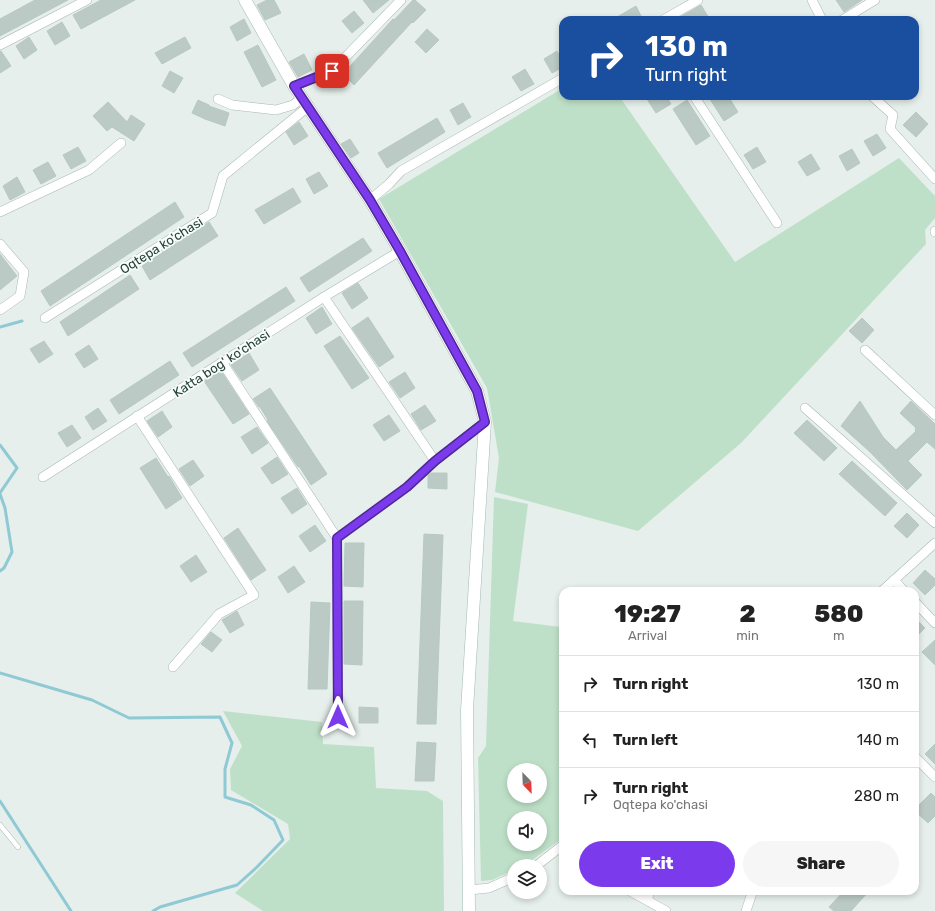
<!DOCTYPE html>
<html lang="en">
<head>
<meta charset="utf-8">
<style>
  :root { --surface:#fff; --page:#f6f6f6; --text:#222; --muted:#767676; --line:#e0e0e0; --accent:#7c3aed }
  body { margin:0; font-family:Rubik,sans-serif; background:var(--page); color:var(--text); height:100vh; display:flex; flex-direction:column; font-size:15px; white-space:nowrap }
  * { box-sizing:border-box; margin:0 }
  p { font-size:13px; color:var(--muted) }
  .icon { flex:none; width:22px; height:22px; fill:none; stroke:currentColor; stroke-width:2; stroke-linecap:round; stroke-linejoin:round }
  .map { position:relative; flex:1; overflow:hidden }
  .sheet { position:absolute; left:559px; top:587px; width:360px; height:308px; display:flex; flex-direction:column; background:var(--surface); border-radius:12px; box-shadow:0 2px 6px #0003 }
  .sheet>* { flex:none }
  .top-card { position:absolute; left:559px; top:16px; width:360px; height:84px; border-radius:12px; box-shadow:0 2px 6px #0003; background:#1a4fa0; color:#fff; overflow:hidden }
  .needle { width:26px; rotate:157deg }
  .buttons { position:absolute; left:507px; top:763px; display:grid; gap:8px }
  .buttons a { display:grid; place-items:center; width:40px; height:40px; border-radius:50%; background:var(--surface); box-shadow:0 2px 6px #0003; font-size:20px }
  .pin { position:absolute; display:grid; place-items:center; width:34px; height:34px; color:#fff; margin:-17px; border-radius:8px; box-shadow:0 2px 6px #0006 }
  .me { position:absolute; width:44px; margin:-22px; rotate:0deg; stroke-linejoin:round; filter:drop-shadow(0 0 3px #0008) }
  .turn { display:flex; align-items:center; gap:14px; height:84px; padding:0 20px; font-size:18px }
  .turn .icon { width:52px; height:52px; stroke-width:2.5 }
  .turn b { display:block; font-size:28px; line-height:34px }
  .eta { display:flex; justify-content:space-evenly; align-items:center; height:68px; text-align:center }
  .eta b { font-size:24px; font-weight:800; line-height:28px }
  .action { display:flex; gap:8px; margin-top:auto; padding:8px 20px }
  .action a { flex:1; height:46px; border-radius:24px; background:var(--accent); color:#fff; font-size:16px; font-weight:800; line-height:46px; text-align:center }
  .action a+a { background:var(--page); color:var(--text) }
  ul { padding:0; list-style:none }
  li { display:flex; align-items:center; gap:12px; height:56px; padding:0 20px; border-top:1px solid var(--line) }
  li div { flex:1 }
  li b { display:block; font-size:15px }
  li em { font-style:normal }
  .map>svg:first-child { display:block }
  .green { fill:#bfe0c8; fill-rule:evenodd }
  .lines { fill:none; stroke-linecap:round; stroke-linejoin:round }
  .stream { stroke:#8ec9d4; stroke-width:3 }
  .building { fill:#bbcac4; stroke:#b8c9c2 }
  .lane-casing { stroke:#a8b8b2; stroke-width:5.5 }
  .street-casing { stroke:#a8b8b2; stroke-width:10 }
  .secondary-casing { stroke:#a4bbb3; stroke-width:13 }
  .lane { stroke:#fff; stroke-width:4.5 }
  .street { stroke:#fff; stroke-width:9 }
  .secondary { stroke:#fff; stroke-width:12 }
  .route-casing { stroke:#51269a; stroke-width:10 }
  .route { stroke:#7c3aed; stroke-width:7 }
  .labels { text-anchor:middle; stroke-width:3.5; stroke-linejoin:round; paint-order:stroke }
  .street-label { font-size:13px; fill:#24423a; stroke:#f7fbf9 }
</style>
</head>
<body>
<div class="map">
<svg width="935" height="911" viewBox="0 0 935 911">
  <rect width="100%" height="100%" fill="#e6efeb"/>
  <g class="green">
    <path d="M563,88V96H619L735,262L899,158L935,196V218L925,230L926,244L741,443L638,531L495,492L499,458L487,388L379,199Z"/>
    <path d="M494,497L528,504L513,621L561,627L559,741H563V838L525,865L514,866V870L492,880L481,881L478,758L486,746ZM514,770H540V796H514ZM514,818H540V844H514Z"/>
    <path d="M223,711L322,722L323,744L374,747L376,788L427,791L443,801L444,911H263L235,893L290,839L288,824L231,790L230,769L242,746Z"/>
  </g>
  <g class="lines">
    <g class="stream">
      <path d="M0,327L22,321"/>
      <path d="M0,445L17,468L0,493"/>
      <path d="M0,494L5,508L12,552L4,568L0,571"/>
      <path d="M0,673L92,700L129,718L220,717L232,743L225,769V797L251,805L274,820L283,840L257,867L237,885L160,907L153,911"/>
      <path d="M0,801L71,911"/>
    </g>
  </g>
  <g class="building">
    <path d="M35,0H68L0,36V19Z"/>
    <path d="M101,0H135L81,29L73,15Z"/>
    <path d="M267,0H274L281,13L265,20L257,5Z"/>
    <path d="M363,0H389L373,13Z"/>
    <path d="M413,0H415L426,10L413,23L412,22L354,85L343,74L393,19L394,20Z"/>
    <path d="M836,0H862L844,12Z"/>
    <path d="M701,5L710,20H675Z"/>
    <path d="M636,6L643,20H612Z"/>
    <path d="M354,11L364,23L352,33L342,21Z"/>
    <path d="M244,19L251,33L237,41L230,27Z"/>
    <path d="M62,22L70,36L55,45L47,31Z"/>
    <path d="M427,29L439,40L426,53L415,42Z"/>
    <path d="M29,37L37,50L24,59L16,46Z"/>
    <path d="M185,37L191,48L162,64L155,53Z"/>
    <path d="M258,45L276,80L262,87L244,52Z"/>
    <path d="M0,51H1L11,66L0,73Z"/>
    <path d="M557,51L563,62V67L552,73L544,59Z"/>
    <path d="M304,54L312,70L298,77L289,62Z"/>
    <path d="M525,69L534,84L521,91L512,77Z"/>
    <path d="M170,71L183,78L174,93L162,86Z"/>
    <path d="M651,96H666L671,104L656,113L647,99Z"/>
    <path d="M708,96H728L738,112L724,121Z"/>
    <path d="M198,100L209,105V106L229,113L225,126L205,119L192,113Z"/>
    <path d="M687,100L710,136L696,145L673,109Z"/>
    <path d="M108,102L127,122L131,115L145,124L134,141L112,127L107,131L93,116Z"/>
    <path d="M463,103L471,117L458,125L450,110Z"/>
    <path d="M916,112L928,124L916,137L903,125Z"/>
    <path d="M437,118L445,132L387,168L378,153Z"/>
    <path d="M299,122L308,136L294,145L286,132Z"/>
    <path d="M877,134L886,148L873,156L864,141Z"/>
    <path d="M350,139L359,153L351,158L341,144Z"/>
    <path d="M78,147L86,161L71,169L63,155Z"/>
    <path d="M757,147L766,162L753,169L744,155Z"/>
    <path d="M852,149L860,163L847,171L839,156Z"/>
    <path d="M811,154L820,169L807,176L798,162Z"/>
    <path d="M48,162L56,176L41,184L33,170Z"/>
    <path d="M319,172L328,186L314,194L306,179Z"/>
    <path d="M17,177L25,192L10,200L3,186Z"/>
    <path d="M293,188L301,202L264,224L255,210Z"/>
    <path d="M175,202L184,217L50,306L41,291Z"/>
    <path d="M209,222L218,236L150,280L142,266Z"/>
    <path d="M363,238L372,251L309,292L300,278Z"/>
    <path d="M0,254L17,276L0,290Z"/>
    <path d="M130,275L139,289L68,336L60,322Z"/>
    <path d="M358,283L368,298L352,309L342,293Z"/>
    <path d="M286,287L295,301L192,367L183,353Z"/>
    <path d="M322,307L332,324L316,334L306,318Z"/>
    <path d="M368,317L394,357L379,367L352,328Z"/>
    <path d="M862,318L874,330L862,343L849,331Z"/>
    <path d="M340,336L369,378L352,389L324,346Z"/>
    <path d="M44,341L53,354L39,363L30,349Z"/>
    <path d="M89,345L98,359L84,368L75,354Z"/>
    <path d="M249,353L259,370L242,381L231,365Z"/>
    <path d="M170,361L179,375L119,414L110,400Z"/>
    <path d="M221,371L249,414L233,424L204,381Z"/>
    <path d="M405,372L415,388L400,398L389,382Z"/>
    <path d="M270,388L327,474L311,485L299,466L298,467L267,421L268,420L260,407H259L253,399Z"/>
    <path d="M860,401L883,437L896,450L916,431L915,430L916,428L900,413L911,401L935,424V449L927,442L908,461L922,475L907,490L869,451L841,426Z"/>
    <path d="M425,405L436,421L421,430L411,414Z"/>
    <path d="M98,408L107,421L93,430L85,417Z"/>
    <path d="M162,411L172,427L158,437L147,421Z"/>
    <path d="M389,415L400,431L384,441L373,425Z"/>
    <path d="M807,420L837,448L824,461L794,433Z"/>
    <path d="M72,425L81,438L67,447L58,433Z"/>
    <path d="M257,427L268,443L252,454L241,437Z"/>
    <path d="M277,457L288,474L272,484L261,468Z"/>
    <path d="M156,458L168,477L169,476L182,498L166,509L140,468Z"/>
    <path d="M193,460L204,476L190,486L179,469Z"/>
    <path d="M852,461L897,503L885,516L839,474Z"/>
    <path d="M431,473H447V489L428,488V475Z"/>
    <path d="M297,488L307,504L292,514L281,498Z"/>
    <path d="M907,513L919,525L907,538L894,526Z"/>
    <path d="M315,525L326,541L310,552L299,536Z"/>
    <path d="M238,528L266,570L251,580L224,538Z"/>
    <path d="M424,534L443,535L436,724H417Z"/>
    <path d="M345,543H364L363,587L344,586Z"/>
    <path d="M196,555L207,572L191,582L180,566Z"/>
    <path d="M294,566L305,582L288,593L278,577Z"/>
    <path d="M925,570L935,579V585L925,595L913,583Z"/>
    <path d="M344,601H363L362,665L344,664Z"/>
    <path d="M311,602L330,603L327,689H308Z"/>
    <path d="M237,611L244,625L230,633L222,620Z"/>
    <path d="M915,618L925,628L915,638Z"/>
    <path d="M211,632L222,640L212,652L201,644Z"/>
    <path d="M935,640V665L922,652Z"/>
    <path d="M359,707L378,708V723H359Z"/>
    <path d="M417,742L436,743L434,781H415Z"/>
    <path d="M935,744V764L925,754Z"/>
    <path d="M931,793L935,797V816L928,823L915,811V809Z"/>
    <path d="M844,891H869L851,911H834L829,907Z"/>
  </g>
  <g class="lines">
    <g class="lane-casing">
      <path id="lane" d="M0,825L18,847"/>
    </g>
    <g class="street-casing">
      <g id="street">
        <path d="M812,0L822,20"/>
        <path d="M663,20L698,0"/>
        <path d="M842,20L875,0"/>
        <path d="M0,45L87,0"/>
        <path d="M294,86L332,71L401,0"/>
        <path d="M694,96L777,223"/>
        <path d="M872,96L893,115L890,129L935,179"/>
        <path d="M218,99L232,105L276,110L293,105L302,98"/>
        <path d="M370,200L389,184L401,171L563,78"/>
        <path d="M0,212L89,170L121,143"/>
        <path d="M935,231V232"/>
        <path d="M0,244L24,272L20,296L0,310"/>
        <path d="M324,297L435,461"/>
        <path d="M45,318L212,213L223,176L309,106"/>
        <path d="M865,350L935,415"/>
        <path d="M222,362L337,538L338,717"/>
        <path d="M805,408L935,523"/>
        <path d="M137,416L254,595L219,614L173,667"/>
        <path d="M43,477L324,297L400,251"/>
        <path d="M337,538L407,487L435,461L485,422"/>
        <path d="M894,580L904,591"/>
        <path d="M882,591L935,543"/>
        <path d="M915,602L935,623"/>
        <path d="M915,757L935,777"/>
        <path d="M536,866L563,845"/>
        <path d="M469,890L489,888L514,877"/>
        <path d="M630,891L666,911"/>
        <path d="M647,900L650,891"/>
        <path d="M746,911L752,893"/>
      </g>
    </g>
    <g class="secondary-casing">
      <path id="secondary" d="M245,0L294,86L370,200L400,251L477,391L485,422L467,710L469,911"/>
    </g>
    <use href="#lane" class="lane"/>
    <use href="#street" class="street"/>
    <use href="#secondary" class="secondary"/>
  </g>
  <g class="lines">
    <g class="route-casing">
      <path id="route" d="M332,71L294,86L370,200L400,251L477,391L485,422L435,461L407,487L337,538L338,717"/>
    </g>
    <use href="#route" class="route"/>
  </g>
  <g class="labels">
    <g class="street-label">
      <text transform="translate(161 245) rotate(-32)" y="5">Oqtepa ko'chasi</text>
      <text transform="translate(221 363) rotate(-33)" y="5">Katta bog' ko'chasi</text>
    </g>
  </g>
</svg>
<div class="buttons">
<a><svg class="needle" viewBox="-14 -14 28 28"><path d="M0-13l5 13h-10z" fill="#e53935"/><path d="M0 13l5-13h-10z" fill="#767676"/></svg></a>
<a><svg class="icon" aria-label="sound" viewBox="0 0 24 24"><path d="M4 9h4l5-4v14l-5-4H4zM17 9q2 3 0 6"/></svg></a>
<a><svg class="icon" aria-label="layers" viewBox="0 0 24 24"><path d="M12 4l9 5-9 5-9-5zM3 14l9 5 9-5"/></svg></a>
</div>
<div class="pin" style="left:332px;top:71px;background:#d93025"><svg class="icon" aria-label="arrive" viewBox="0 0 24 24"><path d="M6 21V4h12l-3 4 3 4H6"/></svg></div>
<svg class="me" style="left:338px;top:717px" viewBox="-20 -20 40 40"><path d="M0-17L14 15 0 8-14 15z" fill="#7c3aed" stroke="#fff" stroke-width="4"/></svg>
<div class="top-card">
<div class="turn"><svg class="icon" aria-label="right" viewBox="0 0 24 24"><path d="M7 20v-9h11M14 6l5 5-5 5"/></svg><div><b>130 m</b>Turn right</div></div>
</div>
<section class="sheet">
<div class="eta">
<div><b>19:27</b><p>Arrival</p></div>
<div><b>2</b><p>min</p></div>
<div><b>580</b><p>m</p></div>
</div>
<ul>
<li><svg class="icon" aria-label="right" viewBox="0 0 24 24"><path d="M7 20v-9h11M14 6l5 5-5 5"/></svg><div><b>Turn right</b></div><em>130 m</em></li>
<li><svg class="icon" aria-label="left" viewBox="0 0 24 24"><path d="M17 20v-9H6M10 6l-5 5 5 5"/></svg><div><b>Turn left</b></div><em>140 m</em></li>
<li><svg class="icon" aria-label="right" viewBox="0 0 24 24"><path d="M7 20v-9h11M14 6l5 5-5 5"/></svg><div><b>Turn right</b><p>Oqtepa ko'chasi</p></div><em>280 m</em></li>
</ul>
<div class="action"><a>Exit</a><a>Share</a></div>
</section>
</div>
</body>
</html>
